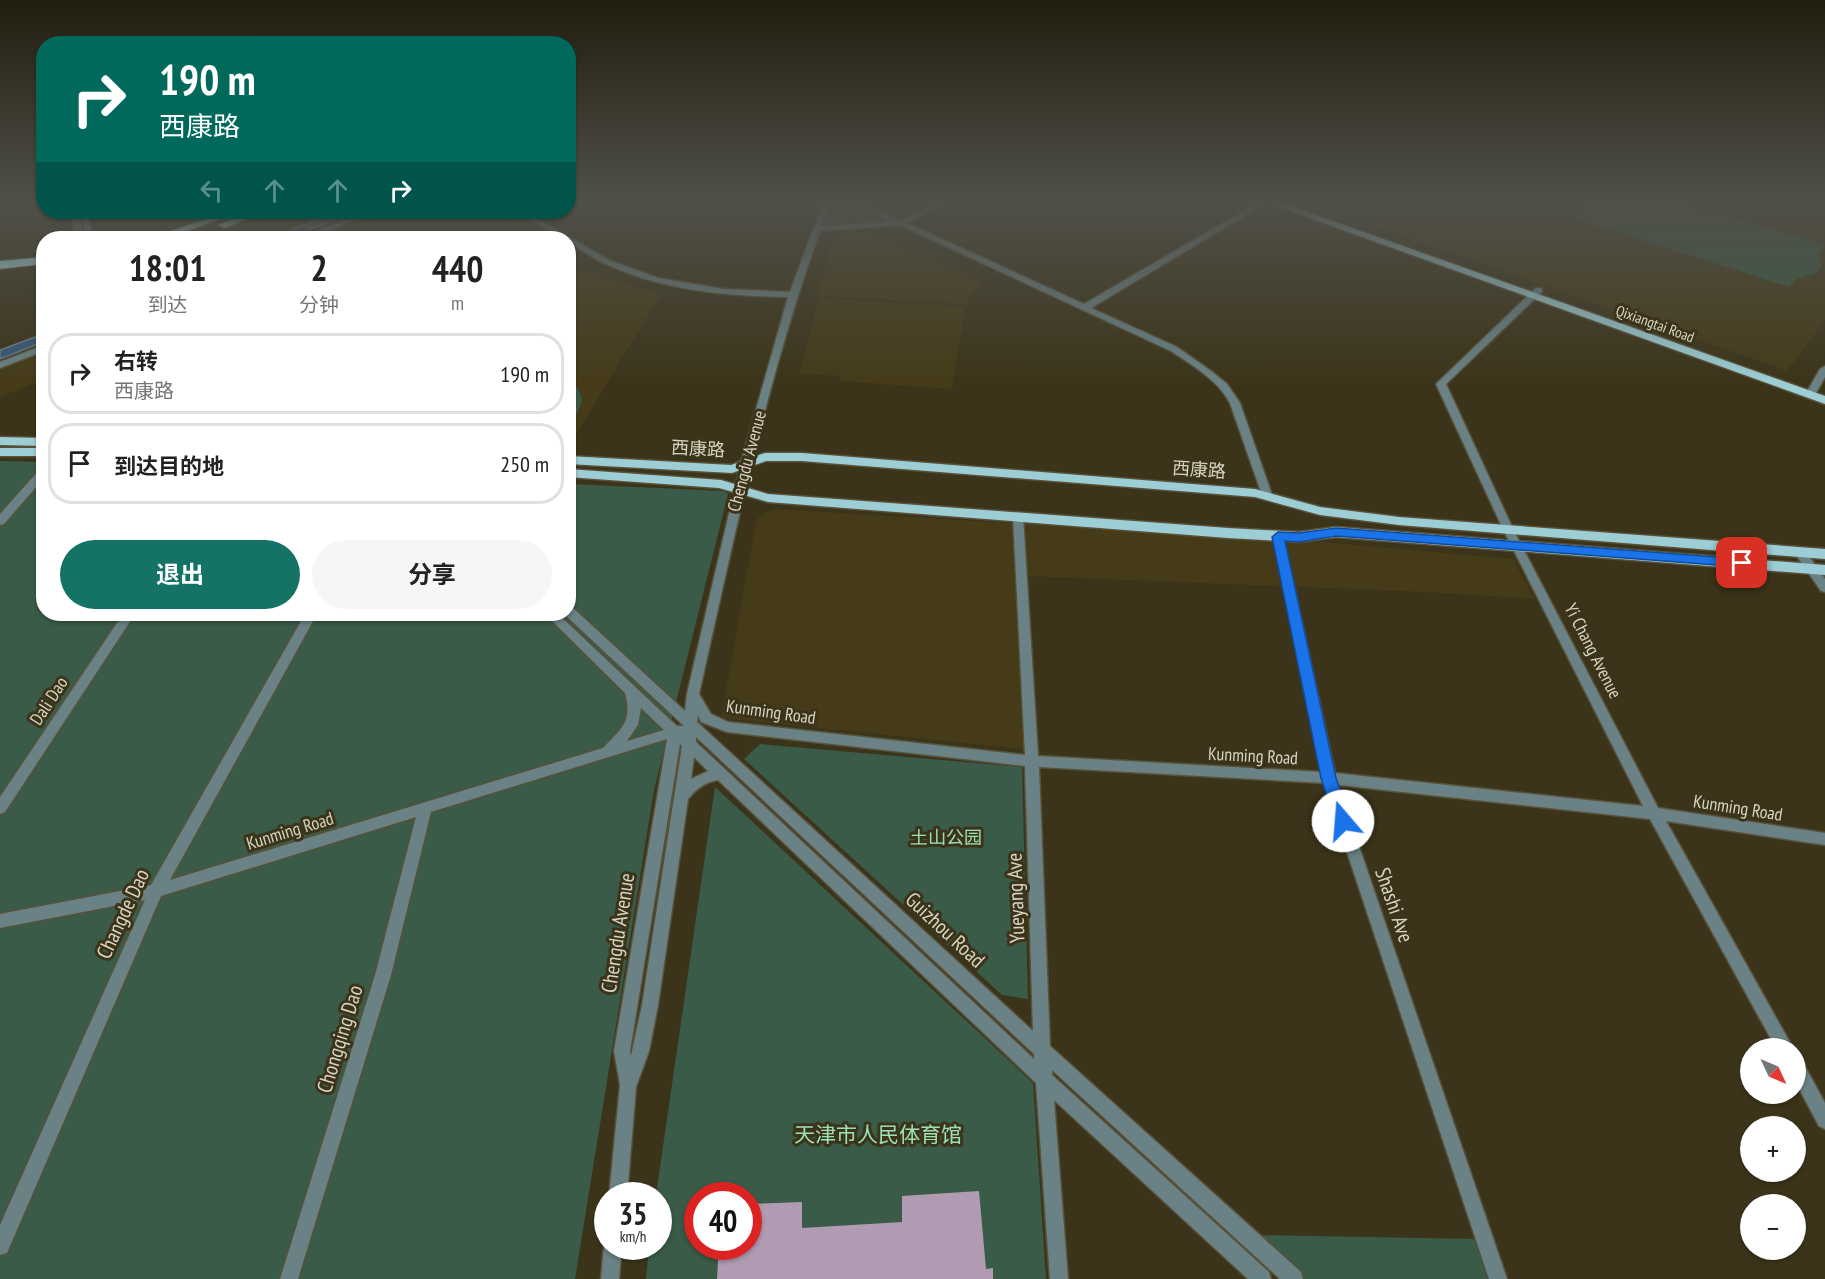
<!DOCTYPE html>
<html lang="zh">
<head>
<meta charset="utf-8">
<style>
  :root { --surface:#fff; --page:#f6f6f6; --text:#222; --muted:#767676; --line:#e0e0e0; --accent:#147365 }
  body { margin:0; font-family:"PT Sans Narrow","Noto Sans SC",sans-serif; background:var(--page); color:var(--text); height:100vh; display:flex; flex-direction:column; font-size:22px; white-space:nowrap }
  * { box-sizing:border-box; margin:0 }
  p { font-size:20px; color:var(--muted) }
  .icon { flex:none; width:33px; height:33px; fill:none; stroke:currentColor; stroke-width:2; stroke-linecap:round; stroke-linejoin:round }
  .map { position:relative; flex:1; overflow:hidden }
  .drawer { position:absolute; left:36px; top:231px; width:540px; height:390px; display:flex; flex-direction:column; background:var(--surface); border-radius:24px; box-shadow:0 2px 4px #0004 }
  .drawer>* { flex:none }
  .banner { position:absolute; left:36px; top:36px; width:540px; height:183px; border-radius:24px; box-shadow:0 2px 4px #0004; background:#00695c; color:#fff; overflow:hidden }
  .needle { width:39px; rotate:134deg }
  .fabs { position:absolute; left:1740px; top:1038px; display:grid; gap:12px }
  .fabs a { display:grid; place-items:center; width:66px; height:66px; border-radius:50%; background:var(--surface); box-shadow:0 2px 4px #0004; font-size:30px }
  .speed { position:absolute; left:594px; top:1182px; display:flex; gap:12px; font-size:30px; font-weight:700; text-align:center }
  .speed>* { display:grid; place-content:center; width:78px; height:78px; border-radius:50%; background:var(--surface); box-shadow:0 2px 4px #0004; line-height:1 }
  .speed small { font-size:15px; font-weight:400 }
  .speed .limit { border:9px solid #d22; background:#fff; color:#111 }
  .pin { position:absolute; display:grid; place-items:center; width:51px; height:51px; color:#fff; margin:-26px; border-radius:12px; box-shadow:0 3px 9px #0006 }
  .me { position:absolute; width:66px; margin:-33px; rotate:342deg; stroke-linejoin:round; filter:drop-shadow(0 0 4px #0008) }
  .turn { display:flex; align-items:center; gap:21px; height:126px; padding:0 24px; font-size:27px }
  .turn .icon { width:78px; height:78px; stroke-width:2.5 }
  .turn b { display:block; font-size:42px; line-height:51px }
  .lanes { display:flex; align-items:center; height:57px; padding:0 24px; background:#0003; justify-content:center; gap:30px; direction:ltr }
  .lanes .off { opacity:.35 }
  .eta { display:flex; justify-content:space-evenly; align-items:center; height:102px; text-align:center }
  .eta b { font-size:36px; font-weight:700; line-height:42px }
  .primary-button { display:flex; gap:12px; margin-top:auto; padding:12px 24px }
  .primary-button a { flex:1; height:69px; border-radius:36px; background:var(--accent); color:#fff; font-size:24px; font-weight:700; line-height:69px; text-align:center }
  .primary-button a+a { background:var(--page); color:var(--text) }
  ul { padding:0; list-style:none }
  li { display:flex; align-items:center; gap:18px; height:81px; margin:0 12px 9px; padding:0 12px; border:3px solid var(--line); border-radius:24px }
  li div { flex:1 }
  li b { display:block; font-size:22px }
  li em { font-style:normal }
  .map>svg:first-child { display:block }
  .built { fill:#453b19 }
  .green { fill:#395b48; fill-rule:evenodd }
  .water { fill:#385a76; stroke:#687f8e; stroke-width:1.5 }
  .building { fill:#b19bb2 }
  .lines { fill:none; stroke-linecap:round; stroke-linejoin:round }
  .minor-casing { stroke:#585139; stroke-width:3 }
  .major-casing { stroke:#585139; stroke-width:3 }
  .highway-casing { stroke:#585139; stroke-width:3 }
  .minor { fill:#6a8285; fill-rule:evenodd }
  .major { fill:#9dced6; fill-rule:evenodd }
  .highway { fill:#b1edf6; fill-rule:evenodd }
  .route { fill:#1a73e8; stroke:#114b97; stroke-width:1.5 }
  .labels { text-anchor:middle; stroke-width:6; stroke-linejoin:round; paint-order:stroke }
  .far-street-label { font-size:15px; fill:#d8d4c5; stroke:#3c341a }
  .street-label { font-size:18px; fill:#d8d4c5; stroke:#3c341a }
  .park-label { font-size:18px; fill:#99e0b8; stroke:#3c341a }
  .near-street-label { font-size:21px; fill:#d8d4c5; stroke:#3c341a }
  .near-park-label { font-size:21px; fill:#99e0b8; stroke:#3c341a }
</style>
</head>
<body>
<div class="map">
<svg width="1825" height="1279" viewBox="0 0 1825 1279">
  <rect width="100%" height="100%" fill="#3c341a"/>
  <g class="built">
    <path d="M1309,203H1787L1825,214V320L1787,371Z"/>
    <path d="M834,232H869L985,284L971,293L968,304L818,296Z"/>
    <path d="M581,270L661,294L569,446V275Z"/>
    <path d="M819,298L965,307L952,389L840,381V376L799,374Z"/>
    <path d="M43,345V380L0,397V362Z"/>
    <path d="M773,509L1310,541L1513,559L1534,599L1427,592L1027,576L1024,749L721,718L756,522L759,517Z"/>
  </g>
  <g class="green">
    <path d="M831,203H861L906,223L821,230Z"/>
    <path d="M1580,203H1686L1825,245L1818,253L1822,265L1816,273L1796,279L1789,287L1577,219L1584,213Z"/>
    <path d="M569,385L578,388L582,400L577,414L569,420Z"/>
    <path d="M0,461L43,462L44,614H568L569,484L724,491L728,494L654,790L575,1279H0Z"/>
    <path d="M760,744L1022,767L1028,999L1002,995L744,759Z"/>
    <path d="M715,787L1033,1083L1046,1279H646L649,1247L658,1246V1196L656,1195ZM698,1196H748V1246H698Z"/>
    <path d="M1250,1235L1477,1239L1492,1279H1301Z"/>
  </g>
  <g class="water">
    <path d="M335,212H352L290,238H273Z"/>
    <path d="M43,334V342L0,359V350Z"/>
  </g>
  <path class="building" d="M979,1191L986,1269L993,1268V1279H717L719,1246H748V1204L802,1202V1228L902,1222V1196Z"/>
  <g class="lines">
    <g class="minor-casing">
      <g id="minor">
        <path d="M823,203H831L822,226L891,222L854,203H864L901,221L938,203H948L907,223L1084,304L1257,203H1266L1091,308L1177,347L1211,371L1227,384L1240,403L1272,495L1267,498L1262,495L1230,403C1217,379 1193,366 1171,351L900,225L820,231C766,381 734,538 699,694L711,714L728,722L1025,755L1013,516L1018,512L1023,516L1038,756L1321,772L1273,536L1278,532L1283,536L1335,773L1643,806L1503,529L1436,384L1536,288H1542V292L1446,384L1513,529L1658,808L1825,833V845L1666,821L1793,1048H1776L1650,819L1338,785L1507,1279H1489L1324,783L1039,767L1050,1046L1301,1272L1303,1279H1280L1052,1070V1075L1269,1272L1271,1279H1248L1054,1100L1068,1279H1050L1036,1083L718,780C705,782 696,789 688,799L658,1005L649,1051L636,1087L627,1196H609L620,1085L614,1051L667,739L431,812L391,975L298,1279H280L375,975L416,817L161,896L7,1253L0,1255V1225L145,900L0,928V914L151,885L305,614H317L170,880L603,748C621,729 633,722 625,693L545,614H558L665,715L677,726H684L564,614H568V606L572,607L685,711L687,694L740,466L788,297C727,296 665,291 608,265C594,259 582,250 568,242V238H563L517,212H525L609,260L658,278L724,289L790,292ZM641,708L664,730L627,741L638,725ZM698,715L701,722L727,732L1025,766L1033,1031L697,722ZM696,737L1034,1054V1059L696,742ZM680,744L682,746L642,1005L631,1056L630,1051ZM694,757L708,771L691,779Z"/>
        <path d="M71,212H78L83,238H76Z"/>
        <path d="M79,212H86L94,238H87Z"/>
        <path d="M364,212H373L311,238H302Z"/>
        <path d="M202,231H205V235L195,238H185Z"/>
        <path d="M44,345V351L0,368V362Z"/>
        <path d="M1825,366V377L1815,395L1813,397H1807L1805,395L1820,369Z"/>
        <path d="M44,468V478L4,524L0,525V514L40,469Z"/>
        <path d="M1800,548L1804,549L1825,579V592L1821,591L1794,552Z"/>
        <path d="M123,614H135L5,812L0,814V797Z"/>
        <path d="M1796,1059L1802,1061L1825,1103V1129L1819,1126L1796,1083Z"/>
        <path d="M606,1239L608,1246H622L619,1279H601L604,1246Z"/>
      </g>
    </g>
    <g class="major-casing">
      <g id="major">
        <path d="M1268,203H1282L1825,396V404Z"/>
        <path d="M0,437L44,438V446L0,445Z"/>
        <rect x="0" y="448" width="44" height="8"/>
        <path d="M765,453H802L1255,489L1320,507L1399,517L1825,549V559L1399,525L1320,515L1255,497L802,461H766L732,473L568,464V456L731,465Z"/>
        <path d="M568,469L721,480L768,494L1228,528L1299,532L1336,527L1825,565V575L1336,537L1299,542L1228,538L768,502L719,488L568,477Z"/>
      </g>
    </g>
    <g class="highway-casing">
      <g id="highway">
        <path d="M226,212H241L167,238H151Z"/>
        <path d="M249,212H264L228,227L224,228L218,225Z"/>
        <path d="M44,257V264L0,269V261Z"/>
      </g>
    </g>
    <use href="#minor" class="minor"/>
    <use href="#major" class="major"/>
    <use href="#highway" class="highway"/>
  </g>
  <linearGradient id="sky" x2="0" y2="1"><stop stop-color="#211d0e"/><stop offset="0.53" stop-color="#505049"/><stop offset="1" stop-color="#505049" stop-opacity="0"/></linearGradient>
  <rect width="1825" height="382" fill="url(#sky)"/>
  <path class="route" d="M1336,528L1742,559L1749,563L1742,567L1336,536L1299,542L1285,541L1336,778L1351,821L1349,826L1343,828L1337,826L1335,821L1321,778L1272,537L1278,532L1299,533Z"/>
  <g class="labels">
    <g class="far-street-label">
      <text transform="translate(1655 324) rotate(20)" y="5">Qixiangtai Road</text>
    </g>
    <g class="street-label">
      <text transform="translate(698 449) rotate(3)" y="6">西康路</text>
      <text transform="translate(747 461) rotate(-75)" y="6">Chengdu Avenue</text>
      <text transform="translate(1199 470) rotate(4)" y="6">西康路</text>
      <text transform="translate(1593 651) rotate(63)" y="6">Yi Chang Avenue</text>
      <text transform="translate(49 701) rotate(-57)" y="6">Dali Dao</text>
      <text transform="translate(771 712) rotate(8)" y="6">Kunming Road</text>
      <text transform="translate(1253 756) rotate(3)" y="6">Kunming Road</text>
      <text transform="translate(1738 808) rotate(9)" y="6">Kunming Road</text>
      <text transform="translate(290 831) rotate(-17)" y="6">Kunming Road</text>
    </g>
    <g class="park-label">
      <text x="946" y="844">土山公园</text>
    </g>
    <g class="near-street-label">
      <text transform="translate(1016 898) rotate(-92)" y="7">Yueyang Ave</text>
      <text transform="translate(1394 905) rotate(71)" y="7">Shashi Ave</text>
      <text transform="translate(123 914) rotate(-65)" y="7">Changde Dao</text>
      <text transform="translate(945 930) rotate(43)" y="7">Guizhou Road</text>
      <text transform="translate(618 933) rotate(-81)" y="7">Chengdu Avenue</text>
      <text transform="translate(340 1039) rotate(-73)" y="7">Chongqing Dao</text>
    </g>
    <g class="near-park-label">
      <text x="878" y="1142">天津市人民体育馆</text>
    </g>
  </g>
</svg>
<div class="fabs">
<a><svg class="needle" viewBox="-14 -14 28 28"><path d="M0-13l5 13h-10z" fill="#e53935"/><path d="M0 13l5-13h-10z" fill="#767676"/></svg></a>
<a>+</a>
<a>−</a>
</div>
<div class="speed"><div>35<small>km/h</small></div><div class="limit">40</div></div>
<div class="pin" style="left:1742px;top:563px;background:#d93025"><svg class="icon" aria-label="arrive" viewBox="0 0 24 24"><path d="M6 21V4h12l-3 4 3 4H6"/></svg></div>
<svg class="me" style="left:1343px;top:821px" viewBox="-20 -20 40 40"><circle r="19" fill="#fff"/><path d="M0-13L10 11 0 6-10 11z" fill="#1a73e8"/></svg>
<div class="banner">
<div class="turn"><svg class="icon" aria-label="right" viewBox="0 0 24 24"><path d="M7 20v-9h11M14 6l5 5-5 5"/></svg><div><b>190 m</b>西康路</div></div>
<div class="lanes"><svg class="icon off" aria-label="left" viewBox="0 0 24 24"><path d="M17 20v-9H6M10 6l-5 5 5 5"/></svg><svg class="icon off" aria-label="ahead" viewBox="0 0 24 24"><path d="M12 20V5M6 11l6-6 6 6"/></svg><svg class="icon off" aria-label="ahead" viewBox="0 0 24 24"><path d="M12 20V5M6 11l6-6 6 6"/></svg><svg class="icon" aria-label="right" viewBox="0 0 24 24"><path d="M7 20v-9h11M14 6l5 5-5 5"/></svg></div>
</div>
<section class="drawer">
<div class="eta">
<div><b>18:01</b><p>到达</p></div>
<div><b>2</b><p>分钟</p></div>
<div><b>440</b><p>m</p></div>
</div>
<ul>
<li><svg class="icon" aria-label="right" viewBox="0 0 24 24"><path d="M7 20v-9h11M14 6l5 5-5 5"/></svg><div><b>右转</b><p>西康路</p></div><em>190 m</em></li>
<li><svg class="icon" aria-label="arrive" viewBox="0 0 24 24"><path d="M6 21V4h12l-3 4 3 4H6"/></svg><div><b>到达目的地</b></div><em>250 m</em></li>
</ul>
<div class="primary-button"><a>退出</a><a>分享</a></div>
</section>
</div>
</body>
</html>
